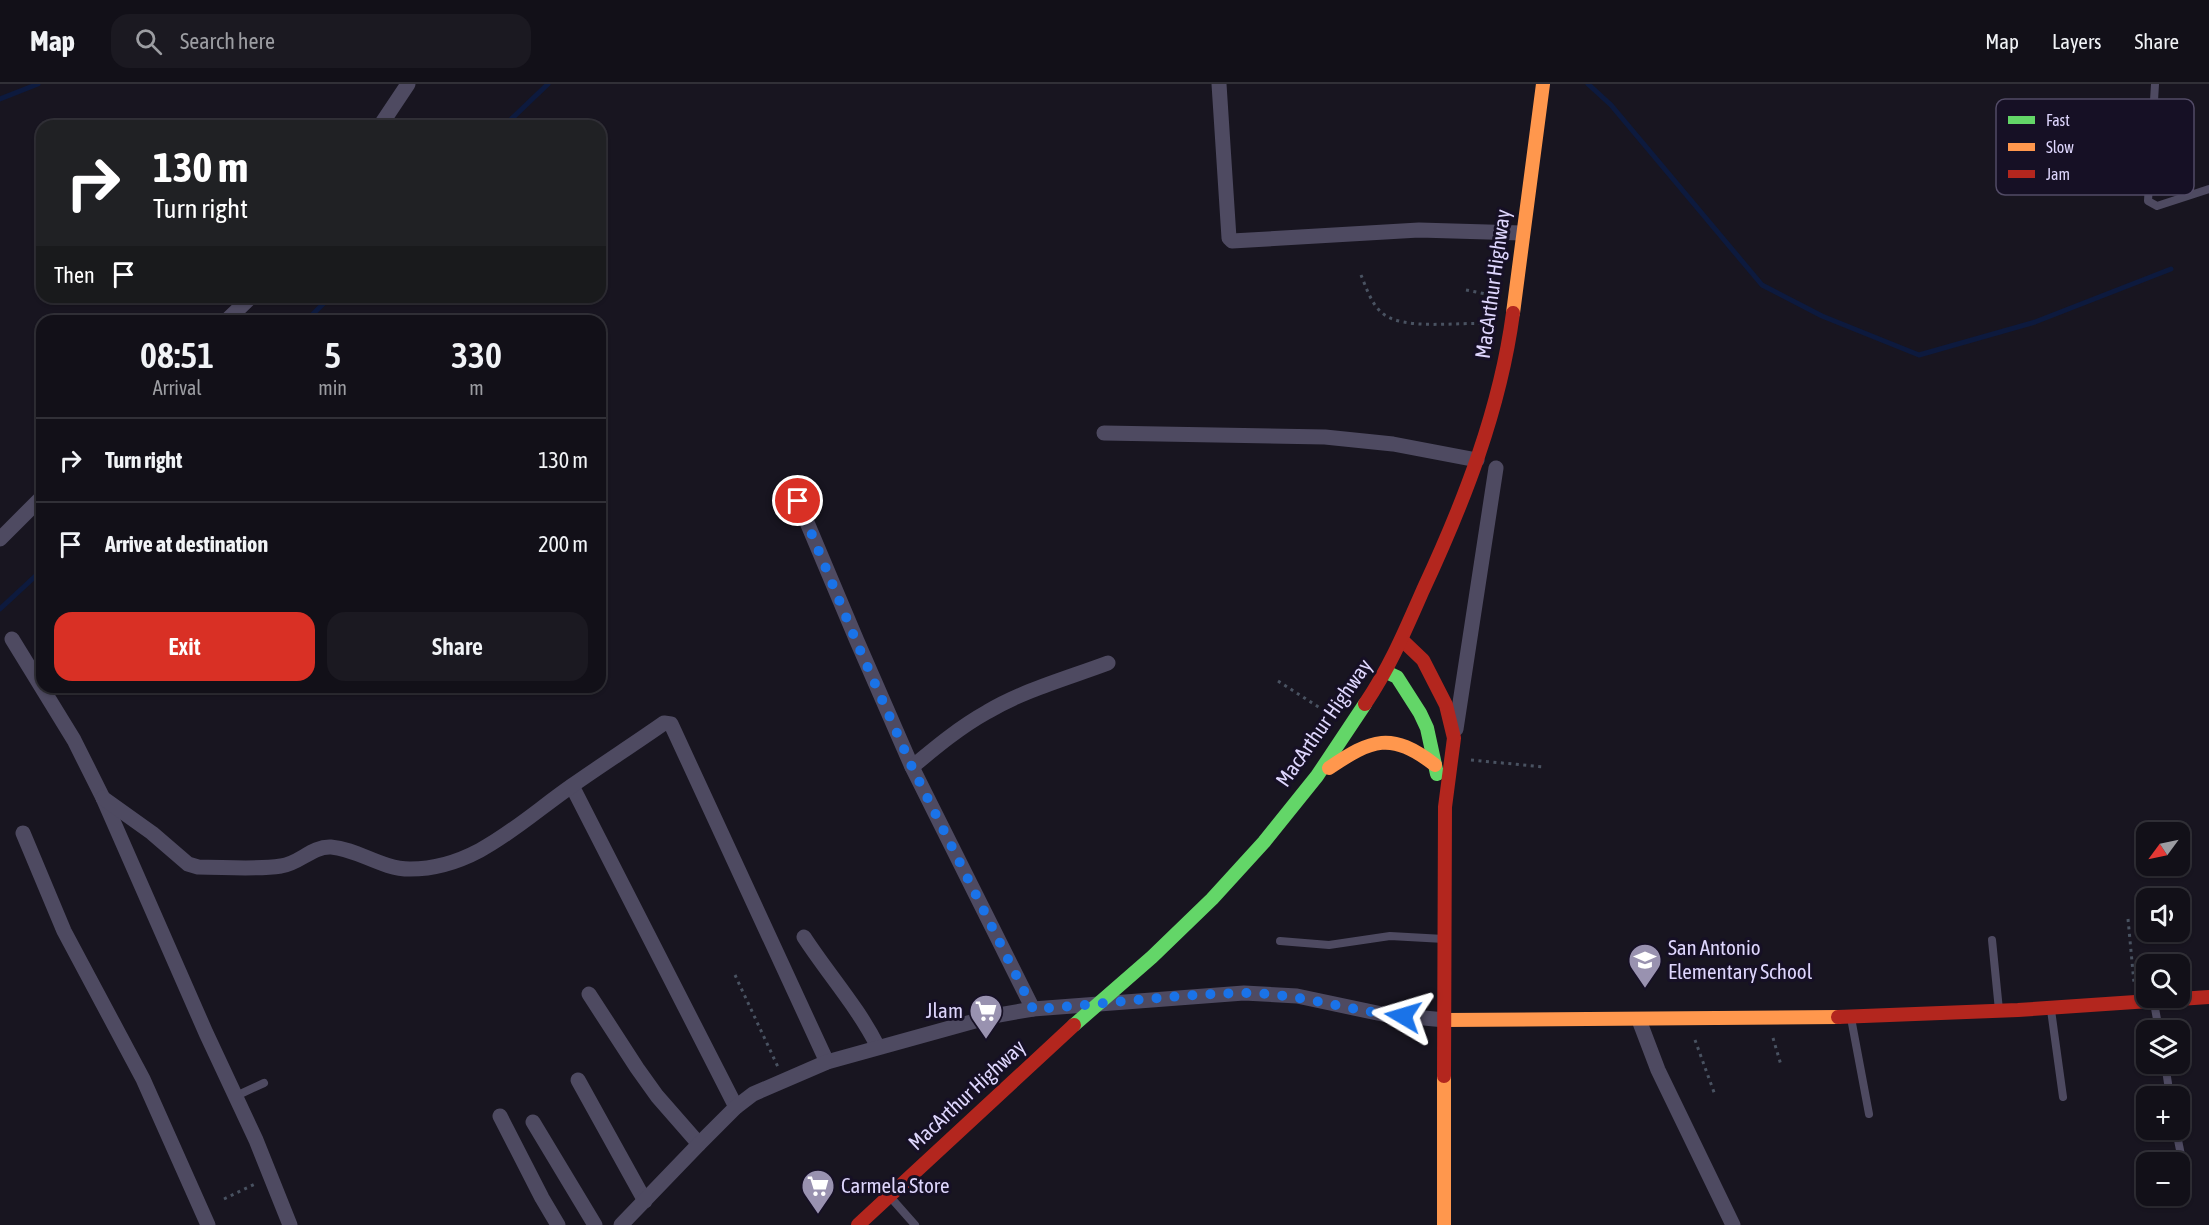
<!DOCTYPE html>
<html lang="en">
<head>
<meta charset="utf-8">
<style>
  :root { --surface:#121018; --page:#1b1921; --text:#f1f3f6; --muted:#9c9da2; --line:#313037; --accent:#d93025 }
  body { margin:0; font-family:"Asap Condensed",sans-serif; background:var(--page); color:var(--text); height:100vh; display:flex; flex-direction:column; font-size:22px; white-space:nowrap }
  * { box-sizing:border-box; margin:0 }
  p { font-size:20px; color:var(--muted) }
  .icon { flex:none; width:33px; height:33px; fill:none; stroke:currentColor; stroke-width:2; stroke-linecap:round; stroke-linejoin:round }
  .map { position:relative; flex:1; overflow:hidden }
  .details { position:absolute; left:36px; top:231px; width:570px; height:378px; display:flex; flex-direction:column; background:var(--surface); border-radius:18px; box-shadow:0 2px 4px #0004,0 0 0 2px var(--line) }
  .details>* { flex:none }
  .guide { position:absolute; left:36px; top:36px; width:570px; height:183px; border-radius:18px; box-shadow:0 2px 4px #0004,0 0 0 2px var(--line); background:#202124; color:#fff; overflow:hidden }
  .needle { width:39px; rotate:237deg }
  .tools { position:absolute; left:2136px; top:738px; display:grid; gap:12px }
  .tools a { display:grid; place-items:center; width:54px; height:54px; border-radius:12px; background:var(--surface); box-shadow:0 2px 4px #0004,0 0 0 2px var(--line); font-size:30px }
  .pin { position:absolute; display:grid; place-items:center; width:51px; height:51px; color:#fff; margin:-26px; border:3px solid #fff; border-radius:50%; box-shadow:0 2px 6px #0007 }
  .me { position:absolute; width:66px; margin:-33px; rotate:277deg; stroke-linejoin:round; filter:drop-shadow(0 0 4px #0008) }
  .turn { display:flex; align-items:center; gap:21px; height:126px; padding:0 18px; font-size:27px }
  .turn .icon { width:78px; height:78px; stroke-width:2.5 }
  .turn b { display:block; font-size:42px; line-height:51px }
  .then { display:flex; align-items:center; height:57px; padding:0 18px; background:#0003; gap:12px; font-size:22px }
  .eta { display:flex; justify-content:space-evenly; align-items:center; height:102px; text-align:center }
  .eta b { font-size:36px; font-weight:600; line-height:42px }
  .primary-button { display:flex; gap:12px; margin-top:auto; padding:12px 18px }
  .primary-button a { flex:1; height:69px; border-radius:18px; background:var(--accent); color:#fff; font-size:24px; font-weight:600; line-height:69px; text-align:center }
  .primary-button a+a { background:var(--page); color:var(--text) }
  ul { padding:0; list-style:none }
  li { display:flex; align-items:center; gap:18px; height:84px; padding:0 18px; border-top:2px solid var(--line) }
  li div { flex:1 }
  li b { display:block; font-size:22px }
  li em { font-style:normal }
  header { display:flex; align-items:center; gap:36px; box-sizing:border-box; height:84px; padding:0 30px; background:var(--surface); border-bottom:2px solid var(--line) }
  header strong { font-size:28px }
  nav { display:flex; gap:33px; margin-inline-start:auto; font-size:21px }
  .search { width:420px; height:54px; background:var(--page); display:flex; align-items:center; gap:15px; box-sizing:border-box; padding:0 21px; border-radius:18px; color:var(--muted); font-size:22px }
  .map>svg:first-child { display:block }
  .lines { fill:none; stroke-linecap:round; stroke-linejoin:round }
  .stream { stroke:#0d1a3e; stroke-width:5 }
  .path { stroke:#495261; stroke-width:3; stroke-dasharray:3 4.5; stroke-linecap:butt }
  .lane { stroke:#4e4a61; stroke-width:8 }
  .street { stroke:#4e4a61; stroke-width:15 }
  .fast { stroke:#63d668; stroke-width:14 }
  .slow { stroke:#ff974d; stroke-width:14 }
  .jam { stroke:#b3261e; stroke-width:14 }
  .route { stroke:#1a73e8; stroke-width:10; stroke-dasharray:0 18 }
  .labels { text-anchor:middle; stroke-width:6; stroke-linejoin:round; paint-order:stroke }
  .street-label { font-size:21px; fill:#ded6fd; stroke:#161025 }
  .poi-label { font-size:21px; fill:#ded6fd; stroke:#161025; text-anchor:start }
  .key { fill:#161025; stroke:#524b66; stroke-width:1.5 }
  .key-label { font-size:16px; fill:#ded6fd }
</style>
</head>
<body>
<header>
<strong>Map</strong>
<div class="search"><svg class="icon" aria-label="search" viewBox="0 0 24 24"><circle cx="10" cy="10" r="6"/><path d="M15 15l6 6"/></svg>Search here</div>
<nav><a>Map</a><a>Layers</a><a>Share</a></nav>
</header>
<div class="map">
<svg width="2209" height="1141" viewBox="0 0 2209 1141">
  <rect width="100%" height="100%" fill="#181520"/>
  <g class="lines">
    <g class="stream">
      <path d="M1588,0L1611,21L1762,201L1822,232L1919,271L2035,238L2171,185"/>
      <path d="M0,15L38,0"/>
      <path d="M504,42L548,0"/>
      <path d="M306,237L330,213"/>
      <path d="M0,525L42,486"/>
    </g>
    <g class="path">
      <path d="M1361,191C1366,203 1371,219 1381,228C1402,248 1461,237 1488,240"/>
      <path d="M1466,206L1491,211"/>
      <path d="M1278,597L1331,631"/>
      <path d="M1471,676L1544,683"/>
      <path d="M2128,835L2134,899"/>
      <path d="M735,891L778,983"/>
      <path d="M1773,954L1781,981"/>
      <path d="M1695,956L1715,1011"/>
      <path d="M224,1115L257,1099"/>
    </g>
    <g class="lane">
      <path d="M2155,0L2148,117L2157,122L2209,105"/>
      <path d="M1992,856L1999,926"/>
      <path d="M1280,857L1329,861L1390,852L1444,855"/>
      <path d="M2154,919L2159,946"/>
      <path d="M2051,926L2063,1013"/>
      <path d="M1851,934L1869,1030"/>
      <path d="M2165,980L2170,1012"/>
      <path d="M236,1012L264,999"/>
      <path d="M2176,1046L2181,1071"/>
      <path d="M892,1115L915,1141"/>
    </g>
    <g class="street">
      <path d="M1219,0L1229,154L1232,157L1419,146L1522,149"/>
      <path d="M380,42L408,0"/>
      <path d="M226,237L251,213"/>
      <path d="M1104,349L1325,353L1393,360L1477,376"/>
      <path d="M798,417L857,557L912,683L1033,925"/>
      <path d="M0,455L42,413"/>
      <path d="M12,555L74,656L103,714L206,949L256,1056L290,1141"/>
      <path d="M1456,645L1496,384"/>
      <path d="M912,683C936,663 960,643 987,628C1024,606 1068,594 1108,579"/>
      <path d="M572,702L736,1023"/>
      <path d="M103,714L152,749L188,780L198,783C224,783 255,786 281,782C299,780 312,762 331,763C358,765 381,785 410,785C476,785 522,736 573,701C603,680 634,660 664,639L671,640L827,978"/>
      <path d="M23,749L64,847L143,995L208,1141"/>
      <path d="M804,853C828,890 858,923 878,963"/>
      <path d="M589,910L637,984L657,1012L699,1060"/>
      <path d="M1639,936L1658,986L1733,1141"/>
      <path d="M578,996L645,1117"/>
      <path d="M500,1032L542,1114L558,1141"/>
      <path d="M533,1038L595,1141"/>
      <path d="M621,1141L699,1060L736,1023L753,1010L827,978L993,932L1033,925L1244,909L1297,912L1382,930L1445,936"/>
    </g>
    <g class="fast">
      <path d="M1386,588L1397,593L1420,629L1427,644L1437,690"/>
      <path d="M1074,941L1152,873L1212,815L1264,758L1317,692L1365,620"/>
    </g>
    <g class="slow">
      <path d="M1513,229L1543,0"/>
      <path d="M1329,684C1372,655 1391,647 1435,681"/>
      <path d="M1445,936L1838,933"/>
      <path d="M1444,1141V992"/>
    </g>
    <g class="jam">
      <path d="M1402,556L1423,576L1446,621L1454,654L1445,723L1444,992"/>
      <path d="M1365,620C1390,583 1405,547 1423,506C1464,418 1500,326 1513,229"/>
      <path d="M1838,933L2018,926L2209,913"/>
      <path d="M858,1141L1074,941"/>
    </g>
  </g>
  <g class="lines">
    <path class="route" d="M798,417L856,557L912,683L1033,925C1103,921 1173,910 1244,909C1298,909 1349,927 1403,932"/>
  </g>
  <defs>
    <g id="school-pin" transform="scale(1.725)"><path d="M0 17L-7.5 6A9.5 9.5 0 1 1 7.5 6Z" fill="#9992b0" stroke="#161025"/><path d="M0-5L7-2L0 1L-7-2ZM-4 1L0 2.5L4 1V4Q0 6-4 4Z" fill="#fff"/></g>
    <g id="supermarket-pin" transform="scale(1.725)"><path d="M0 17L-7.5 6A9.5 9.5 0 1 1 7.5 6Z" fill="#9992b0" stroke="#161025"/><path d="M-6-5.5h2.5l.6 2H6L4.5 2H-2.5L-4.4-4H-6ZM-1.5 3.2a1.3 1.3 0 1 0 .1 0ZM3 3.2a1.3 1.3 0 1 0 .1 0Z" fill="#fff"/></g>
  </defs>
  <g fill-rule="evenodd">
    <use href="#school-pin" x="1645" y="876"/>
    <use href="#supermarket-pin" x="986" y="927"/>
    <use href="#supermarket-pin" x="818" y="1102"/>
  </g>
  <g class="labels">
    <g class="street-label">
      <text transform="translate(1493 200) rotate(-82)" y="7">MacArthur Highway</text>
      <text transform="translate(1324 639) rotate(-55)" y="7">MacArthur Highway</text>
      <text transform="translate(967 1011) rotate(-43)" y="7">MacArthur Highway</text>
    </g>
    <g class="poi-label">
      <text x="1668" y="871">San Antonio<tspan x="1668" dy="24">Elementary School</tspan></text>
      <text x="963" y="934" text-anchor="end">Jlam</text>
      <text x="841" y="1109">Carmela Store</text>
    </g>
  </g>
  <rect x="1996" y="15" width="198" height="96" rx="9" class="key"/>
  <rect x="2008" y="32" width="27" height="8" fill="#63d668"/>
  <rect x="2008" y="59" width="27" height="8" fill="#ff974d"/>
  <rect x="2008" y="86" width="27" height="8" fill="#b3261e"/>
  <g class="key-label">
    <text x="2046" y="42">Fast</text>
    <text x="2046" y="69">Slow</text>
    <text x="2046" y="96">Jam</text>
  </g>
</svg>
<div class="tools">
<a><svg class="needle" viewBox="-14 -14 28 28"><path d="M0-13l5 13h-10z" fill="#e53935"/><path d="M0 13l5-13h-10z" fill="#9c9da2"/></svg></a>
<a><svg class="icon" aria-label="sound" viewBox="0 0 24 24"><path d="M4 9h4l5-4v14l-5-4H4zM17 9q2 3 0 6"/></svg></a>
<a><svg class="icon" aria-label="search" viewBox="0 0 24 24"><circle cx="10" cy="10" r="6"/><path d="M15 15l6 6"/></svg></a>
<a><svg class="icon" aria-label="layers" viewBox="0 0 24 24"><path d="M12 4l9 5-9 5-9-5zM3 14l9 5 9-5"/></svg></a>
<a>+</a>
<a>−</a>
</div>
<div class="pin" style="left:798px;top:417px;background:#d93025"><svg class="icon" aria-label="arrive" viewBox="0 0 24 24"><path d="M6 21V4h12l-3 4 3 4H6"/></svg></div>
<svg class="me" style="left:1403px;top:932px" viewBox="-20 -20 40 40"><path d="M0-17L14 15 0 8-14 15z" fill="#1a73e8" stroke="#fff" stroke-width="4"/></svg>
<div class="guide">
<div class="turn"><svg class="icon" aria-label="right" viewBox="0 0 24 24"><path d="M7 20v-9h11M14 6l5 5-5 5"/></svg><div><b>130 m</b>Turn right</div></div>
<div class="then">Then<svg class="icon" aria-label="arrive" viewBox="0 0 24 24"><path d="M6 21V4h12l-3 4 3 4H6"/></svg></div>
</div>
<section class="details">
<div class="eta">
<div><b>08:51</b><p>Arrival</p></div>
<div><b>5</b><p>min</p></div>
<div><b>330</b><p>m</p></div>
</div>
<ul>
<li><svg class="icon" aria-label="right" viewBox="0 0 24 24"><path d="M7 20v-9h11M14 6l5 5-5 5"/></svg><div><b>Turn right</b></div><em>130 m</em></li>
<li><svg class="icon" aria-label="arrive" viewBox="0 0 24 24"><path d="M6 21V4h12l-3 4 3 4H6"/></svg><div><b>Arrive at destination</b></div><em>200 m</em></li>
</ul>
<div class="primary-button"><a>Exit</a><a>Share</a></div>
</section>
</div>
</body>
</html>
